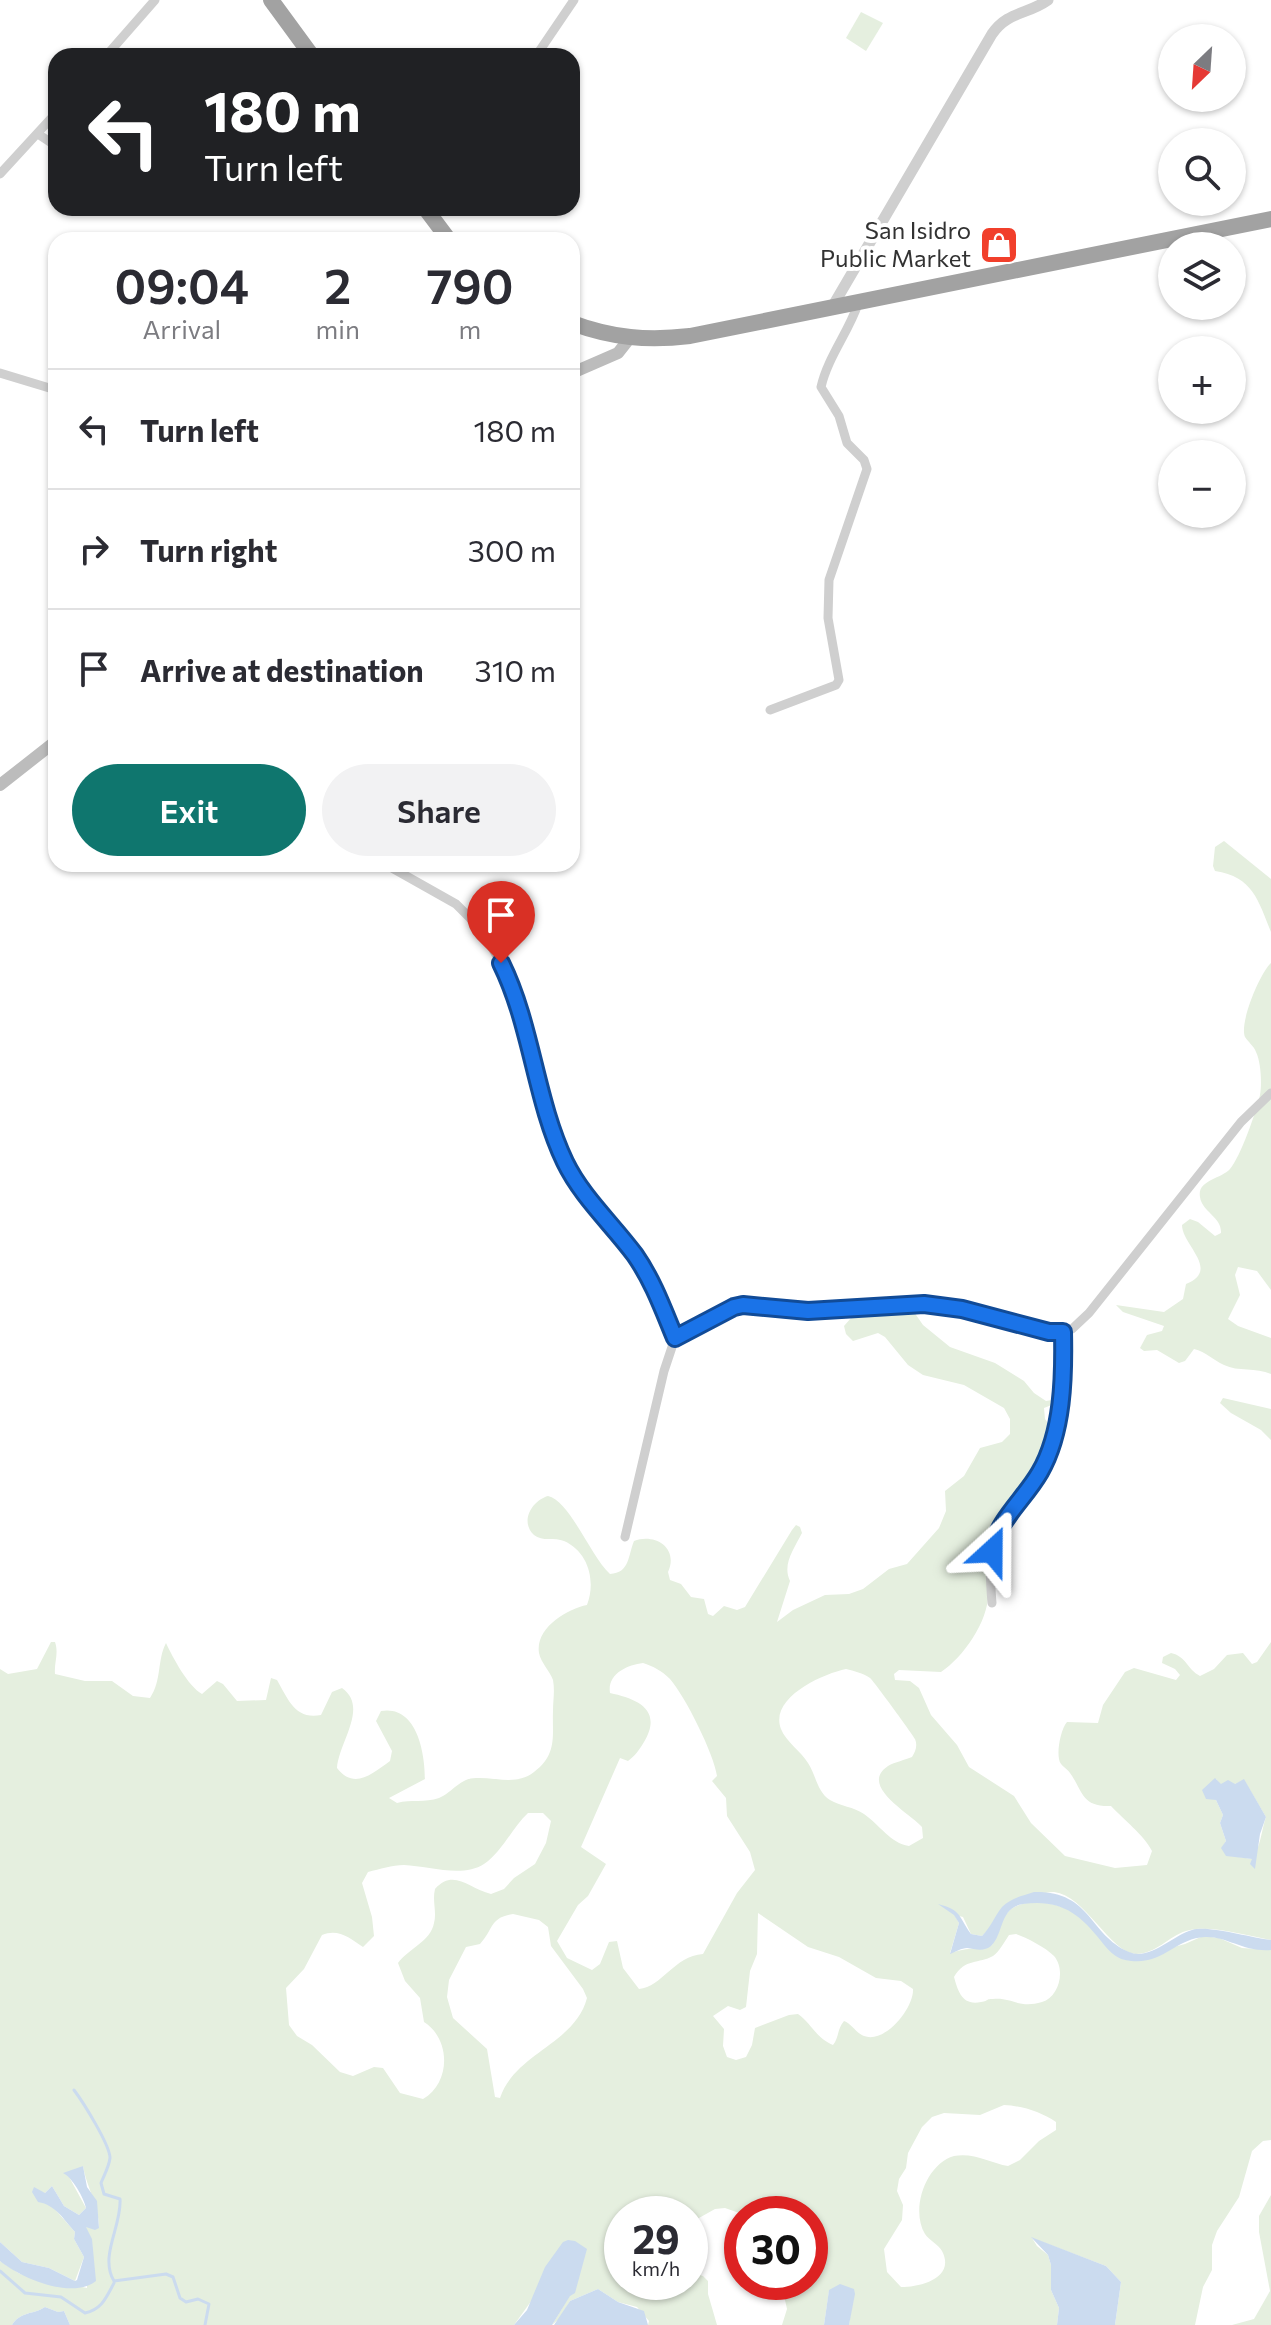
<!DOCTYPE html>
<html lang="en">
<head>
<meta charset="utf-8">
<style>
  :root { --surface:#fff; --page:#f2f2f3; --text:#2b2b33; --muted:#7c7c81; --line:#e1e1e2; --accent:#0f766e }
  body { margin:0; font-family:Commissioner,sans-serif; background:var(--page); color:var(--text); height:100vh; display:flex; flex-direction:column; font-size:30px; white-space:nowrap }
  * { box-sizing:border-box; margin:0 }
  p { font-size:26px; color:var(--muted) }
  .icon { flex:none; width:44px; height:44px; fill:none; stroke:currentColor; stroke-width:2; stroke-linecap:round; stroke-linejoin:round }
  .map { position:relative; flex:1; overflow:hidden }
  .panel { position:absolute; left:48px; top:232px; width:532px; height:640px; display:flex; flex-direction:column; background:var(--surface); border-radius:24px; box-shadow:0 2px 6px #0004 }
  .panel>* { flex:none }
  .banner { position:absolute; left:48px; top:48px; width:532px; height:168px; border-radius:24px; box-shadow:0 2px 6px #0004; background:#202124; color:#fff; overflow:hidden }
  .needle { width:52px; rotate:205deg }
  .controls { position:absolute; left:1158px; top:24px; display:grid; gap:16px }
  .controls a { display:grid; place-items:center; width:88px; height:88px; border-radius:50%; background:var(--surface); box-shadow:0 2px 6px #0004; font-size:40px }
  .speed { position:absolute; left:604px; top:2196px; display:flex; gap:16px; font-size:40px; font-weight:700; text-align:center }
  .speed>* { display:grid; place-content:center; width:104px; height:104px; border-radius:50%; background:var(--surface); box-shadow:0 2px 6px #0004; line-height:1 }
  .speed small { font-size:20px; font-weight:400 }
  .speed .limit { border:12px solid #d22; background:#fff; color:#111 }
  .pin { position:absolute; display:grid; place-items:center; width:68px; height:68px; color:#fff; margin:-82px -34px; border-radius:50% 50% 50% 0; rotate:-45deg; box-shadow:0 0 8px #0007 }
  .pin .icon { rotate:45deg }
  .me { position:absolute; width:88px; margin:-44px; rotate:24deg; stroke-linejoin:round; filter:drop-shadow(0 0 6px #0008) }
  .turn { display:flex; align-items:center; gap:28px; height:168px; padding:0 24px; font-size:36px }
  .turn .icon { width:104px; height:104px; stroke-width:2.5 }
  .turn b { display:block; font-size:56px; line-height:68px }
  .eta { display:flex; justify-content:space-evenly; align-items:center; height:136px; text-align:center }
  .eta b { font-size:48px; font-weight:600; line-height:56px }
  .cta { display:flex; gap:16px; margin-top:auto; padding:16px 24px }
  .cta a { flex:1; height:92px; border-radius:48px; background:var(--accent); color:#fff; font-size:32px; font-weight:600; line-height:92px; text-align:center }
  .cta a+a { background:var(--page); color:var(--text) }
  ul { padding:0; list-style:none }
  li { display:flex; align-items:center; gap:24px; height:120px; padding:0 24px; border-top:2px solid var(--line) }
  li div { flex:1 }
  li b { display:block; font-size:30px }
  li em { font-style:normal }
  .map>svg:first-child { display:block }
  .green { fill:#e5efdf; fill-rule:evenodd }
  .water { fill:#cbdbef }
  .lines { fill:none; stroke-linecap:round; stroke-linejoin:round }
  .stream { stroke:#cbdbef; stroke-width:3 }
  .minor { stroke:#cfcfcf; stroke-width:9 }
  .tertiary { stroke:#cfcfcf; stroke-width:11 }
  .secondary { stroke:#bcbcbc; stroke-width:12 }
  .trunk { stroke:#a2a2a2; stroke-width:16 }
  .route-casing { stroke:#114b97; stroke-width:20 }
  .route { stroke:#1a73e8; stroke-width:14 }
  .labels { text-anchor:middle; stroke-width:8; stroke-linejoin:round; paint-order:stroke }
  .poi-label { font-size:24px; fill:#323232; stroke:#fff; text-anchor:end }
</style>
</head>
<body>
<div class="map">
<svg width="1271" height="2325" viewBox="0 0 1271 2325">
  <rect width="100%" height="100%" fill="#fff"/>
  <g class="green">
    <path d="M861,12L883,23L866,51L846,38Z"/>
    <path d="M1224,841L1271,879V932C1258,900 1253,877 1215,871L1213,866L1215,847Z"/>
    <path d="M1271,963V1290L1257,1271L1238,1267L1235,1275L1240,1295L1228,1319L1238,1326L1271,1338V1374C1256,1367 1238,1372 1224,1365C1213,1360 1206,1352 1194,1349L1185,1361L1179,1363L1157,1350L1144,1351L1140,1348L1147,1335L1162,1331L1164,1326L1123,1312L1116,1305L1164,1312L1183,1299L1186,1284C1221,1270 1182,1245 1182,1225L1190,1219L1198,1222L1215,1236L1221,1233C1222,1217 1202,1212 1200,1197C1197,1180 1221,1179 1230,1169C1240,1158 1257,1110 1260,1095C1262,1084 1261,1062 1256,1052C1254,1046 1248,1042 1245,1037C1239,1023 1260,973 1271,963Z"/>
    <path d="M894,1308L914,1312L923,1325L950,1347L995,1363L1024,1381L1034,1393L1046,1401L1052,1400L1054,1404L1044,1408L1045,1419L1051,1427C1046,1472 1008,1502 991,1541C985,1556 987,1574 988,1589C991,1618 964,1657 941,1672L899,1670L894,1674L895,1680L910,1681L919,1688L931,1715L957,1745L969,1767L1014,1796L1031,1823L1065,1856L1115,1868L1147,1865L1152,1851C1144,1835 1123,1819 1111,1806C1081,1807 1083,1791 1070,1773C1067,1768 1060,1766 1059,1759C1057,1749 1061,1729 1067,1722L1098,1723L1103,1705L1125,1672L1134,1668L1176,1680L1180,1675L1175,1669L1162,1663L1163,1657L1171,1653C1186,1656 1187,1669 1200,1676L1214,1669L1227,1655L1243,1653L1252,1664L1257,1662L1271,1642V1940C1247,1936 1209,1924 1186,1931C1169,1936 1156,1954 1136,1954C1110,1953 1085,1895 1054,1892C1043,1891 1014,1904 1002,1908L989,1929L982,1936L971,1934L963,1917L955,1915L959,1923L950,1953C965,1948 977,1949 992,1945C996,1934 1000,1920 1009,1911C1027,1894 1069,1904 1085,1921C1100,1937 1105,1947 1125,1960L1185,1944L1203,1936L1219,1938L1242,1948L1271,1950V2140L1263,2141L1252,2151L1239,2197L1217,2231L1212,2245V2270L1203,2287L1195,2325H1115L1121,2282L1106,2266L1032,2238L1037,2246L1048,2255L1051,2265V2290L1059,2308L1057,2325H849L852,2302L829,2291L824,2325H782L787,2309L781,2282H810V2214H742L725,2208L715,2209L690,2223V2214H622V2282H690V2272L703,2276L708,2281V2294L717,2325H648L649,2321L637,2307L618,2302L598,2289L570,2301L560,2318L552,2325L570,2295L546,2267L537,2293L514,2325H70L64,2311L58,2312L45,2307C33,2315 21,2311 12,2325H0V2261L20,2274L87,2288L86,2226L99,2228C99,2204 87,2189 83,2166L68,2175L86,2208L79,2215L64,2206L52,2186L45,2193L39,2192C52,2205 63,2219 75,2232L74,2239L84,2257L75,2281L49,2268L22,2262L0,2242V1669L8,1674L37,1669L51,1642H55C59,1654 54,1662 55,1674L85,1681H112L133,1696L150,1698C162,1680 157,1660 166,1643C173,1658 188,1686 202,1694L217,1681L223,1684L237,1701L266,1700L271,1678L277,1680C288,1699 295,1720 321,1715L332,1692L342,1688C369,1707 339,1742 337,1768C354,1790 372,1774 390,1761L392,1751L376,1721L381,1711C417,1705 425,1753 425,1779L389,1798L397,1803C411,1799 425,1803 439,1798C453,1792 460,1778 476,1778C496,1777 516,1786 534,1772C558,1754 552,1735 553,1711C553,1700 555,1691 553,1680C550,1671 541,1663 539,1653C535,1628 567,1609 587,1605C596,1582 589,1552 564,1541C555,1537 542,1542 534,1535C519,1521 533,1500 548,1496C570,1501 591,1557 610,1574C630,1573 628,1555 634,1541C655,1533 679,1548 668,1572L670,1580L681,1584L691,1597L704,1599L708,1614L713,1616L724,1606L737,1610L745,1607L792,1530L796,1525L800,1527L802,1533C794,1549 782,1564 790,1581L777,1622L793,1610L825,1595L849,1594L863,1589L889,1569L907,1564L939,1528L946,1511L945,1491L964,1476L980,1448L1002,1442L1010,1434V1419L1004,1408L964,1385L923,1375L908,1365L885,1337L878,1333L853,1341L846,1334L844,1326L851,1318ZM643,1663C653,1666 662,1671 670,1679C685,1696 714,1754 717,1776L712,1781L726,1798L727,1816L750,1852L755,1870L737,1893L703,1954C674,1956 662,1987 639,1989L623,1968L617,1941L609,1942L600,1964L592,1970L567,1958L557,1941L578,1905L588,1896L606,1864L581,1847L620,1758L628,1761C635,1756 639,1750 644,1742C663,1710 638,1699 610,1693C607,1674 627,1665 643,1663ZM846,1669C854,1671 863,1673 870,1678C873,1680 913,1735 915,1739C918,1746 915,1752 912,1757C905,1760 895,1762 888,1766C858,1786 911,1814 922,1827L923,1838L909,1846C890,1843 880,1825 864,1814C854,1807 840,1806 830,1800C817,1792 816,1775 808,1763C801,1751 786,1742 781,1729C769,1698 822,1674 846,1669ZM1216,1779L1220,1784H1235L1244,1780L1266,1817C1261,1832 1261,1846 1252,1859L1226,1855L1222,1848L1226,1841L1220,1823L1223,1815L1216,1800L1211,1797ZM528,1813H543L551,1821L546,1843L535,1864L514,1878L504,1889L491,1894C469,1889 454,1868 435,1889C432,1901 437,1912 434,1923C431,1941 408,1949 398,1963L405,1981L420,1998L424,2022C451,2039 451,2083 423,2099L400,2093L383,2068L374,2067L353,2076L340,2072L312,2045L297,2036L289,2025L286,1988L304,1969L322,1935C338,1928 350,1938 363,1947L374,1936L372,1917L362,1883L368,1872C380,1869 392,1865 404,1865C428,1866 463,1878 484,1864C502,1852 512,1828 528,1813ZM758,1913L808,1947L839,1957L876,1978L901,1981L913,1989C914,2008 885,2044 864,2036C856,2033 852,2024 844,2021C837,2029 839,2038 833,2045C816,2038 812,2024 798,2014L789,2015L755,2028L752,2045L746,2057L736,2060L727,2057L723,2046L724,2029L713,2016L728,2006L740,2010L746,2007L750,1971L757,1954ZM513,1914L539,1920L548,1927L551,1946L583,1989L587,1998C575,2044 515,2053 500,2098L495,2097L487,2049L453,2018L447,1997L449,1980L466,1947L480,1944C494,1929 489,1918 513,1914ZM1016,1934C1027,1938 1045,1947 1054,1956C1066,1970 1059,1997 1042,2002C1019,2009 1012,1997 993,1999C984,1999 990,2001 981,2002C962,2006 958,1991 954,1977C965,1958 979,1964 993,1956C999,1952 1005,1941 1009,1935ZM1004,2105C1023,2106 1041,2112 1056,2122V2130L1039,2141L1020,2160L1008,2166C991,2163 973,2152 954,2156C926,2164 910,2209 925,2234C929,2240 938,2244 942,2251C956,2278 920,2287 901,2287L887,2272L884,2249L902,2220L903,2205L897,2191L899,2179L906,2168L908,2153L922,2127L932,2117L944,2113L980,2115Z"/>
    <path d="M1223,1398L1271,1409V1440L1261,1430L1231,1413L1220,1403Z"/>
    <path d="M1271,2195V2325H1232L1254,2319L1270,2291L1259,2232V2216Z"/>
  </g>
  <g class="water">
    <path d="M1215,1778L1221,1784L1228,1780L1235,1784L1244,1779L1266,1817L1260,1834L1255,1869L1250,1864L1252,1859L1226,1856L1221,1848L1226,1841L1220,1823L1223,1815L1216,1800L1206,1799L1202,1790Z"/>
    <path d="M1034,1892C1092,1891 1088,1934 1129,1952C1150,1961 1173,1935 1192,1930C1209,1925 1250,1938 1271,1940V1950C1243,1952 1227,1936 1205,1937C1175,1938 1161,1968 1125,1960C1115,1958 1107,1949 1101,1941C1079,1913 1060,1899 1023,1904C999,1908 1004,1934 991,1946C984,1952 975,1949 967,1948C962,1948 955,1952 950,1954L959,1923L954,1915L938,1904C962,1910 958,1916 971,1934L982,1936C991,1927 994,1917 1002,1907C1011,1898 1022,1896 1034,1892Z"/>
    <path d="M83,2166L87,2187L97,2201L99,2228L95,2230L86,2227L92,2239L96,2281C72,2300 21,2278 0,2261V2242L22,2262L49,2268L75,2281L77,2280L84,2257L74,2239L75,2232C63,2219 56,2205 38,2202L32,2192L34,2187L45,2193L52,2186L64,2206L79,2215L86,2208C84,2198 72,2177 63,2173Z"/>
    <path d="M1031,2237L1106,2266L1121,2282L1115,2325H1057L1059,2308L1051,2290V2265L1048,2255Z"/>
    <path d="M568,2240L575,2241L587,2249L575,2293L570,2296L552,2325H514L527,2310L545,2267L563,2242Z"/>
    <path d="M840,2284L854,2289L855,2294L849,2325H824L829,2290Z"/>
    <path d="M598,2289L618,2302L644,2311L648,2325H554L570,2301Z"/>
    <path d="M45,2307L58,2312L64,2311L70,2325H12C21,2311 33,2315 45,2307Z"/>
  </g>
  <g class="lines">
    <g class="stream">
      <path d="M74,2090C83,2102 110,2145 110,2158C109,2167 104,2175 101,2183L104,2194L120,2199C122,2226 99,2256 114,2281L166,2274L173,2277L180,2298L186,2302L198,2299L209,2304L205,2325"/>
      <path d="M0,2271L25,2293L61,2297L85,2313C102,2309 106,2298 114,2283"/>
    </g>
    <g class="minor">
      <path d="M106,56L155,0"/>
      <path d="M536,56L574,0"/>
      <path d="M38,134L56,146"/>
      <path d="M0,174L56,113"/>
      <path d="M154,208H155"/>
      <path d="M0,373L56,390"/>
      <path d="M770,710L836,685L839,680L828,618L829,580L867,469L864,460L847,443L839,416L821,387C828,357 848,333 858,304"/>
      <path d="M385,864L456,904L481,929L501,963L517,998L553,1130L565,1162L583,1191L648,1275L675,1338L664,1371L625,1537"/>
      <path d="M675,1338L734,1307L743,1305L808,1311L892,1304H924L962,1309L1055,1333L1072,1329L1089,1313L1241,1122L1271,1093"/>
      <path d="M992,1603C990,1578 987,1547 1001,1525C1014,1504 1033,1488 1043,1465C1062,1425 1064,1375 1063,1332"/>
    </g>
    <path class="tertiary" d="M831,309L992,34C1008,11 1027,15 1048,0"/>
    <g class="secondary">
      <path d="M572,373L618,353L629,339"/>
      <path d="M0,785L56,741"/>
    </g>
    <g class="trunk">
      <path d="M271,0L312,56"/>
      <path d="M425,208L449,240"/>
      <path d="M572,323C612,338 648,341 690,336L1271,219"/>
    </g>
  </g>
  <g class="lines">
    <g class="route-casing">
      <path id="route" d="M501,963C532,1026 535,1099 565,1162C582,1197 612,1224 635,1255C653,1281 663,1309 675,1338L734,1307L743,1305L808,1311L924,1304L962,1309L1049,1332H1063C1064,1377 1063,1432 1040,1472C1024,1500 998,1519 992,1551"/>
    </g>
    <use href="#route" class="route"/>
  </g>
  <defs>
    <g id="shop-square" transform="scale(2)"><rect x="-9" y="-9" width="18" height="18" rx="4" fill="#f13f2b" stroke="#fff"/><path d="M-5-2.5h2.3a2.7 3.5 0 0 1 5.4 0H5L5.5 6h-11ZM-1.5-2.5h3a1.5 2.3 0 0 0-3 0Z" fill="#fff"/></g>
  </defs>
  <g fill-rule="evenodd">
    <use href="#shop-square" x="999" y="245"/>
  </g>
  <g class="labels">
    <g class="poi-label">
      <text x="971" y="239">San Isidro<tspan x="971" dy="28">Public Market</tspan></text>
    </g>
  </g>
</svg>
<div class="controls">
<a><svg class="needle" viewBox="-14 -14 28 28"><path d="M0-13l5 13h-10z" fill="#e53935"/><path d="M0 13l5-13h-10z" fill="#7c7c81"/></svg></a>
<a><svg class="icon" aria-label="search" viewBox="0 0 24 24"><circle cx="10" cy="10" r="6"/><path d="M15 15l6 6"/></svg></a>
<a><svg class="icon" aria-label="layers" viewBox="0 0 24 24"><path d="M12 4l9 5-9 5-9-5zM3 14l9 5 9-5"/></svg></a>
<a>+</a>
<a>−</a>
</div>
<div class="speed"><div>29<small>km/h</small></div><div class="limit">30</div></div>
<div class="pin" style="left:501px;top:963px;background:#d93025"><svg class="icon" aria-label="arrive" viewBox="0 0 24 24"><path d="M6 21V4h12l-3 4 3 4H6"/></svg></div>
<svg class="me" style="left:992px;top:1551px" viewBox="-20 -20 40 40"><path d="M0-17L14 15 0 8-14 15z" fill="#1a73e8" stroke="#fff" stroke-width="4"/></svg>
<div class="banner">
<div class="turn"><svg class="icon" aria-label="left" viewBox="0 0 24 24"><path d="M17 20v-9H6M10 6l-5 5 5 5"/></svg><div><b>180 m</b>Turn left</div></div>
</div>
<section class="panel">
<div class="eta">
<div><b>09:04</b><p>Arrival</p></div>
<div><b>2</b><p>min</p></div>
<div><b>790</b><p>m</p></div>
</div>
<ul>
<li><svg class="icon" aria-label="left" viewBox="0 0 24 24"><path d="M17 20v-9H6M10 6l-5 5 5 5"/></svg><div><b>Turn left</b></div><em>180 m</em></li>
<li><svg class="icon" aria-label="right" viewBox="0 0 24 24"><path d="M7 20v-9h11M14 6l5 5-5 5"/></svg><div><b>Turn right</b></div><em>300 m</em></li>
<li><svg class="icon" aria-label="arrive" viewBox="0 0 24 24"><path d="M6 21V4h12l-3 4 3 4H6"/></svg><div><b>Arrive at destination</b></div><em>310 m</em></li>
</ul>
<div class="cta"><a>Exit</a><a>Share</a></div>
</section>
</div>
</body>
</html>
